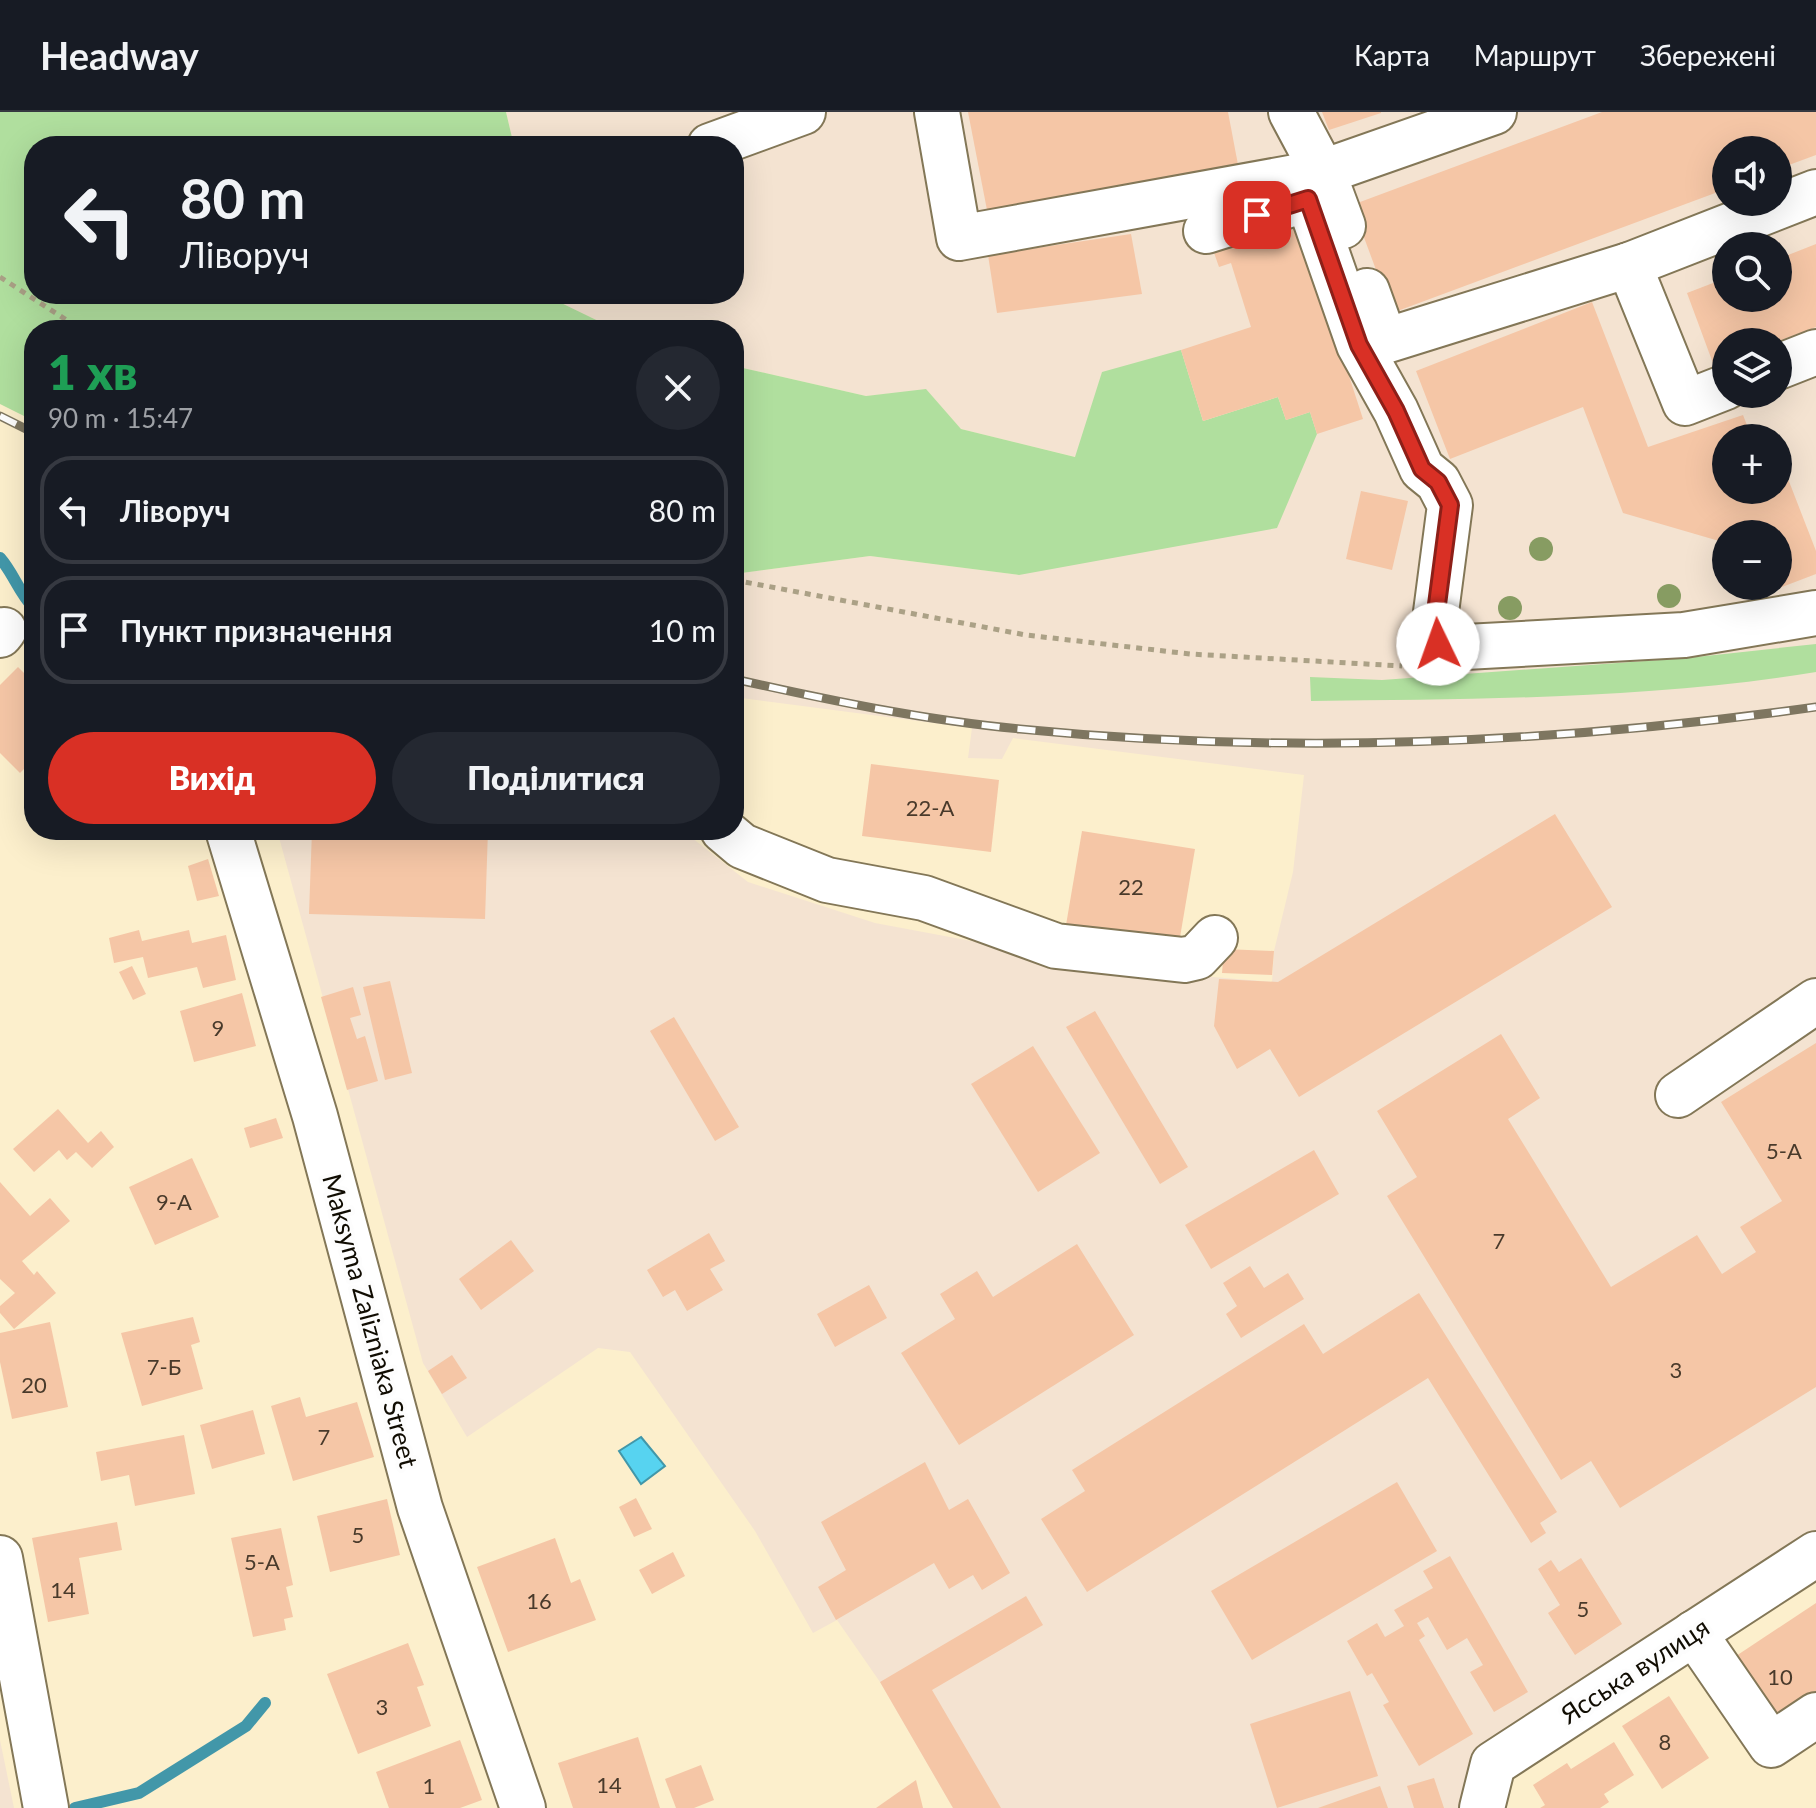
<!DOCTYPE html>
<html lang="uk">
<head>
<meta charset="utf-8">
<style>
  :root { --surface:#171b24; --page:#242831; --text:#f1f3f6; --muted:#9ea1a6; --line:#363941; --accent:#d93025 }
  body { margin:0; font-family:Lato,sans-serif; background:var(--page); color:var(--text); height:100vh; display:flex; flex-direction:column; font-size:30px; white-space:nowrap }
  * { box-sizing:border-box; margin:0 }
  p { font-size:26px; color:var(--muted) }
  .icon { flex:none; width:44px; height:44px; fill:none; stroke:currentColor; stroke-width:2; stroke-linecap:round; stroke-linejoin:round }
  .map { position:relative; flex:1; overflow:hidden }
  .side { position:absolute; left:24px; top:208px; width:720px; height:520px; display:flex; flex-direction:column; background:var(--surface); border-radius:32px; box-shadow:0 8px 32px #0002 }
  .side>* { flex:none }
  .banner { position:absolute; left:24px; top:24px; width:720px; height:168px; border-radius:32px; box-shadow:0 8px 32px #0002; background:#171b24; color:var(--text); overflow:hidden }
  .fabs { position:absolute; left:1712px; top:24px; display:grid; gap:16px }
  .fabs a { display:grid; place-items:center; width:80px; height:80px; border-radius:50%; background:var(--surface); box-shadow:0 8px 32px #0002; font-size:40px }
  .pin { position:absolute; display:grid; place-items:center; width:68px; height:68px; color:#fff; margin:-34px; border-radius:16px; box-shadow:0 4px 12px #0006 }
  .me { position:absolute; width:88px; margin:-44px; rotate:357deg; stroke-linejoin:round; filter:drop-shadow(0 0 6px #0008) }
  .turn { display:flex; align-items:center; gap:28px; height:168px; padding:0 24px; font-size:36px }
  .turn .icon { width:104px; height:104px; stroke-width:2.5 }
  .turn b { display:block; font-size:56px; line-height:68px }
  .round { display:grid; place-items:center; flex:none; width:84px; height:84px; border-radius:42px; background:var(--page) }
  .headline { display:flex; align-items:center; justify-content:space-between; height:136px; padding:0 24px }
  h1 { font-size:48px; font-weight:800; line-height:60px; color:#1e9e55 }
  .button { display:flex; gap:16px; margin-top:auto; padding:16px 24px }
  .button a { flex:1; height:92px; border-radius:48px; background:var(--accent); color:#fff; font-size:32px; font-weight:800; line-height:92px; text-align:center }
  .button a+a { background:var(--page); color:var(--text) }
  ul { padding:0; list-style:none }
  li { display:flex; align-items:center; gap:24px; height:108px; margin:0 16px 12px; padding:0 8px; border:4px solid var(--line); border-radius:32px }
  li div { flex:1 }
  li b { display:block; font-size:30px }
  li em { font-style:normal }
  header { display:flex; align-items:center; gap:48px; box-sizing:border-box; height:112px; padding:0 40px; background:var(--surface); border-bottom:2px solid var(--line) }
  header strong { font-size:38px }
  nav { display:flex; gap:44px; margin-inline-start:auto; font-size:28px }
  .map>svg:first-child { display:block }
  .industrial { fill:#f4e3d1; fill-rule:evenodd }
  .green { fill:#b0df9e }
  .water { fill:#57d3f0; stroke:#4297a9; stroke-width:2 }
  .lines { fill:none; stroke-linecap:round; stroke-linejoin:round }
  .stream { stroke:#4297a9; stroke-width:12 }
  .building { fill:#f5c6a6 }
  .minor-casing { stroke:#837757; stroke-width:48 }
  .path { stroke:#aba186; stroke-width:5; stroke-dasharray:6 6; stroke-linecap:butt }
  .minor { stroke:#fff; stroke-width:44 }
  .rail-casing { stroke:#7e7660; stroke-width:9 }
  .rail { stroke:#fdfdfd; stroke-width:6; stroke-dasharray:18; stroke-linecap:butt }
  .tree { fill:#879c62 }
  .route-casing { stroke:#8d1f18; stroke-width:20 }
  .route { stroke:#d93025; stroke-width:14 }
  .labels { text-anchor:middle; stroke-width:8; stroke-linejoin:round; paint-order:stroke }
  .number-label { font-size:22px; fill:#493a2b }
  .street-label { font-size:26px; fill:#100c02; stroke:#fdfdfd }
</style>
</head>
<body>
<header>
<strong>Headway</strong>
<nav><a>Карта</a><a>Маршрут</a><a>Збережені</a></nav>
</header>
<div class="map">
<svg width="1816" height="1696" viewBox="0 0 1816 1696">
  <rect width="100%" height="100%" fill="#fcefcc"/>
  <g class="industrial">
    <path d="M506,0H1816V1439L1493,1649L1479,1696H953L880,1570L837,1508L813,1521L755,1419L630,1240L598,1236L467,1325L423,1251L277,718H682L748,770L875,811L1120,857L1272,870L1274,839L1293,760L1304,663L1013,626L1002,647L968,646L972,616L734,585V462L870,444L1019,463L1286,308L1278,285L1203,309L1181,239L1102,261L1076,345L961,317L926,278L866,284L734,254V218H617L553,187L550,182H734V34H514ZM1726,38H1778V90H1726ZM1726,134H1778V186H1726ZM1726,230H1778V282H1726ZM1726,326H1778V378H1726ZM1726,422H1778V474H1726Z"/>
    <path d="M0,1628L14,1696H0Z"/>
  </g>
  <g class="green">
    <path d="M0,0H506L514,34H34V182H550L553,187L617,218H34V309L0,292Z"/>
    <path d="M1181,238L1203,309L1278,285L1286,308L1310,300L1317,322L1277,416L1019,463L870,444L734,462V254L866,284L926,277L961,317L1075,345L1102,260Z"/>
    <path d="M1816,532V560C1650,587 1479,587 1311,589L1310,565L1382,568L1687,546Z"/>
  </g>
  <path class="water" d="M641,1325L665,1354L641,1372L619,1339Z"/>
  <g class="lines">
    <g class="stream">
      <path d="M0,446C14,462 19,481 34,496"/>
      <path d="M75,1696L139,1681L246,1614L265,1591"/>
    </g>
  </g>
  <g class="building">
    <path d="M968,0H1228L1239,58L987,98Z"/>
    <path d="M1322,0H1381V1L1329,18Z"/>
    <path d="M1602,0H1816V43L1778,57V38H1726V77L1392,201L1352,93Z"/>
    <path d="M1298,107L1363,307L1317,322L1310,300L1286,308L1278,285L1203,309L1181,238L1251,215L1231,151L1219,155L1212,135Z"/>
    <path d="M1131,122L1142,182L997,201L988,143Z"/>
    <path d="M1816,132V215L1776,230H1726V249L1714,254L1687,181L1726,166V186H1778V147Z"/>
    <path d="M1592,190L1648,335L1743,303L1752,326H1726V378H1778V341L1816,439V462L1753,486L1749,474H1778V422H1726V431L1623,401L1583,295L1450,347L1416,259Z"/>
    <path d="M1361,379L1408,389L1392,458L1346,447Z"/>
    <path d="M18,555L34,571V647L20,661L0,641V573Z"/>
    <path d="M871,652L999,668L991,740L862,724Z"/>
    <path d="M1555,702L1612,795L1299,985L1270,937L1237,957L1214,914L1219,867L1278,870Z"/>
    <path d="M312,718H488L485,807L309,802Z"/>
    <path d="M1082,719L1195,737L1179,831L1066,813Z"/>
    <path d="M208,747L219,784L197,789L188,754Z"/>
    <path d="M139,818L142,829L189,818L192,831L226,823L236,868L203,876L197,855L148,866L143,845L114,851L109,826Z"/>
    <path d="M1224,837L1274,839L1272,863L1222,861Z"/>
    <path d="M132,854L146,882L133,888L119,860Z"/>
    <path d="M390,869L412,961L385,968L363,875Z"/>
    <path d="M353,875L361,903L350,906L357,927L365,924L378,969L347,978L321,885Z"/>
    <path d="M242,881L256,934L194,950L180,899Z"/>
    <path d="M1095,899L1188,1055L1160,1072L1066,915Z"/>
    <path d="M674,905L739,1015L715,1029L650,919Z"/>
    <path d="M1501,922L1540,986L1508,1007L1611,1175L1697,1123L1722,1162L1756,1140L1740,1115L1782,1089L1721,990L1816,931V1275L1620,1396L1591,1349L1561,1368L1387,1084L1417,1065L1377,999Z"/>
    <path d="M1033,934L1100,1041L1038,1080L971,972Z"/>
    <path d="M58,997L88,1031L101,1019L114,1035L92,1056L76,1040L67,1048L59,1038L34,1060L13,1037Z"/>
    <path d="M276,1006L283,1026L250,1036L244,1016Z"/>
    <path d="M1314,1038L1339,1082L1211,1157L1185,1113Z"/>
    <path d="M192,1046L219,1105L155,1133L129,1075Z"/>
    <path d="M0,1070L30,1104L50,1086L70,1109L22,1149L34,1163L37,1159L56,1181L14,1217L0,1201V1194L15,1181L0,1167Z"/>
    <path d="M709,1121L725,1149L710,1157L723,1178L687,1199L675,1178L663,1185L647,1158Z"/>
    <path d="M511,1128L534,1159L481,1198L459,1167Z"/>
    <path d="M1077,1132L1134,1223L959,1333L901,1241L955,1207L940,1182L977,1159L993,1185Z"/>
    <path d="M1250,1154L1264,1176L1288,1161L1304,1187L1241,1226L1226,1202L1237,1194L1223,1171Z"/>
    <path d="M869,1173L887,1206L835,1235L817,1202Z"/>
    <path d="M1419,1181L1557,1400L1540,1411L1546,1421L1531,1431L1428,1266L1087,1480L1041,1407L1085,1379L1072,1358L1304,1212L1323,1242Z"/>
    <path d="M193,1205L200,1230L191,1233L203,1277L142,1294L121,1221Z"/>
    <path d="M50,1210L68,1295L12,1307L0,1250V1221Z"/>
    <path d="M452,1243L467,1266L442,1282L428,1259Z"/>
    <path d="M300,1285L306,1305L357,1290L374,1345L293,1369L271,1294Z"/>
    <path d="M253,1298L265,1342L212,1357L200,1313Z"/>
    <path d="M184,1323L195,1382L135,1394L129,1363L101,1369L96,1340Z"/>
    <path d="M925,1350L949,1398L968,1387L1010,1461L982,1478L973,1463L949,1477L934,1451L836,1508L818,1475L846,1458L821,1410Z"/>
    <path d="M1397,1370L1437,1439L1252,1548L1211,1479Z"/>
    <path d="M636,1386L652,1417L634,1425L619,1395Z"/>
    <path d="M387,1387L400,1443L330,1460L317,1404Z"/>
    <path d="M117,1410L122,1438L79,1446L89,1502L48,1510L32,1426Z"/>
    <path d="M281,1416L293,1473L286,1475L293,1505L284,1507L286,1518L253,1525L231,1426Z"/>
    <path d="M555,1426L571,1471L580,1467L596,1508L508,1540L477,1455Z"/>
    <path d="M673,1440L685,1464L652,1482L639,1458Z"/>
    <path d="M1450,1444L1528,1580L1494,1600L1470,1560L1483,1553L1467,1526L1447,1538L1428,1505L1417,1511L1425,1524L1419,1528L1473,1622L1419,1654L1383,1593L1389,1590L1372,1561L1367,1564L1347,1529L1377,1511L1385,1525L1404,1514L1394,1498L1433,1476L1423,1459Z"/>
    <path d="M1581,1446L1622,1512L1575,1543L1548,1501L1560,1493L1538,1457L1551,1448L1559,1460Z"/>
    <path d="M1026,1484L1043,1513L932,1578L1001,1696H953L880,1570Z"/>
    <path d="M1816,1491V1584L1775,1611L1733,1546Z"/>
    <path d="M408,1531L424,1573L417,1575L431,1614L358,1642L327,1562Z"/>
    <path d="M1350,1579L1378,1664L1277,1696L1250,1612Z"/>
    <path d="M1669,1584L1709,1646L1662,1677L1622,1614Z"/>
    <path d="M638,1625L660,1696H573L558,1651Z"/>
    <path d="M460,1628L482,1688L460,1696H389L376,1660Z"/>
    <path d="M1614,1630L1634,1663L1604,1682L1609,1690L1600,1696H1540L1545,1693L1533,1673L1567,1651L1571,1657Z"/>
    <path d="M701,1653L714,1688L694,1696H676L665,1667Z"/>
    <path d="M1434,1666L1444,1696H1414L1407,1674Z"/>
    <path d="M916,1668L923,1696H876Z"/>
    <path d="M1380,1674L1388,1696H1318Z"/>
  </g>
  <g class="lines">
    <g class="minor-casing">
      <g id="minor">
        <path d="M937,0L959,126L1323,60L1291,0"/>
        <path d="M710,34L803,0"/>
        <path d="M1343,114L1323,60L1494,0"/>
        <path d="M1206,119L1308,87L1359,233L1396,299L1422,357L1438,370L1450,393L1433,523L1438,532L1447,536L1684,523L1816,501"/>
        <path d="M1367,179L1385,229L1629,153"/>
        <path d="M1778,255L1816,240"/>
        <path d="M1726,275L1685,291L1629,153L1816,80"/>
        <path d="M0,523L4,518"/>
        <path d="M228,718L315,1004L420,1396L523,1696"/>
        <path d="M723,718L742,734L827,768L924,786L1056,834L1184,848L1197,845L1215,826"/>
        <path d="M1678,983L1816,889"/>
        <path d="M0,1446L46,1696"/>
        <path d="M1694,1521L1771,1633L1816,1603"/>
        <path d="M1482,1696L1493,1652L1816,1442"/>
      </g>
    </g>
    <g class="path">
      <path d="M0,165L82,218"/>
      <path d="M734,468L1026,523L1190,542L1402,554"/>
    </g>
    <use href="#minor" class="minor"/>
    <g class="rail-casing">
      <g id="rail">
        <path d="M0,304L34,321"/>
        <path d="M734,567C828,588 923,608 1020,617C1285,643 1552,632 1816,595"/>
      </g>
    </g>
    <use href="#rail" class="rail"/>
  </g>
  <g class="tree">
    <circle cx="1541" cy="437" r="12"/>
    <circle cx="1669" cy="484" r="12"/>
    <circle cx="1510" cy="496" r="12"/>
  </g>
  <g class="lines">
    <g class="route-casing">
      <path id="route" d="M1257,103L1308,87L1359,233L1396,299L1422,357L1438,370L1450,393L1433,523L1438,532"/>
    </g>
    <use href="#route" class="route"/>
  </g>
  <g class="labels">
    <g class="number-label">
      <text x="930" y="704">22-А</text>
      <text x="1131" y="783">22</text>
      <text x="218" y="924">9</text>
      <text x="1784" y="1047">5-А</text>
      <text x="174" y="1098">9-А</text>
      <text x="1499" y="1137">7</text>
      <text x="164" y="1263">7-Б</text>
      <text x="1676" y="1266">3</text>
      <text x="34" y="1281">20</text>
      <text x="324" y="1333">7</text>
      <text x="358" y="1431">5</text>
      <text x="262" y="1458">5-А</text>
      <text x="63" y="1486">14</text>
      <text x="539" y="1497">16</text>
      <text x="1583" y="1505">5</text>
      <text x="1780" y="1573">10</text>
      <text x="382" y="1603">3</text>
      <text x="1665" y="1638">8</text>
      <text x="609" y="1681">14</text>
      <text x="429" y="1682">1</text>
    </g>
    <g class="street-label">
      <text transform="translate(370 1209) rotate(75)" y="9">Maksyma Zalizniaka Street</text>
      <text transform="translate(1635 1559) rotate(-33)" y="9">Ясська вулиця</text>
    </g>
  </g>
</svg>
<div class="fabs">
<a><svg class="icon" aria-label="sound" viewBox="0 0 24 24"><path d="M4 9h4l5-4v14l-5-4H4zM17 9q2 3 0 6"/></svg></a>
<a><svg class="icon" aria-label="search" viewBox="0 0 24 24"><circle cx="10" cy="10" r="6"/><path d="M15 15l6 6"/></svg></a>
<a><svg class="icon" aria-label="layers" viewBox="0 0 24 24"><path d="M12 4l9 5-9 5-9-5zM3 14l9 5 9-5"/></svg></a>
<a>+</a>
<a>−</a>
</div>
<div class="pin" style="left:1257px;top:103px;background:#d93025"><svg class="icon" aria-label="arrive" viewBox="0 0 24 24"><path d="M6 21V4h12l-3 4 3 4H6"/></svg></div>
<svg class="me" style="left:1438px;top:532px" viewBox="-20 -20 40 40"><circle r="19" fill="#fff"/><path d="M0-13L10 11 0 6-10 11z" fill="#d93025"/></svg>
<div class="banner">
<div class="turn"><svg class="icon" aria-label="left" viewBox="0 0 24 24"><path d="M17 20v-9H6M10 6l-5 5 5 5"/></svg><div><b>80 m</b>Ліворуч</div></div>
</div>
<section class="side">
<div class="headline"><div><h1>1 хв</h1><p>90 m · 15:47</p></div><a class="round"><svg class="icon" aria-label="close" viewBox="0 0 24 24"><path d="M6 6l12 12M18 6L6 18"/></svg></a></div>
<ul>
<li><svg class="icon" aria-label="left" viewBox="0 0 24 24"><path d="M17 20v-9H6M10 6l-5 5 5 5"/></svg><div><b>Ліворуч</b></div><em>80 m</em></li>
<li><svg class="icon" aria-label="arrive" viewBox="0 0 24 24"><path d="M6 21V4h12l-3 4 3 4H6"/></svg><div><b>Пункт призначення</b></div><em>10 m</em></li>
</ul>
<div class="button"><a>Вихід</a><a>Поділитися</a></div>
</section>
</div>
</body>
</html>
